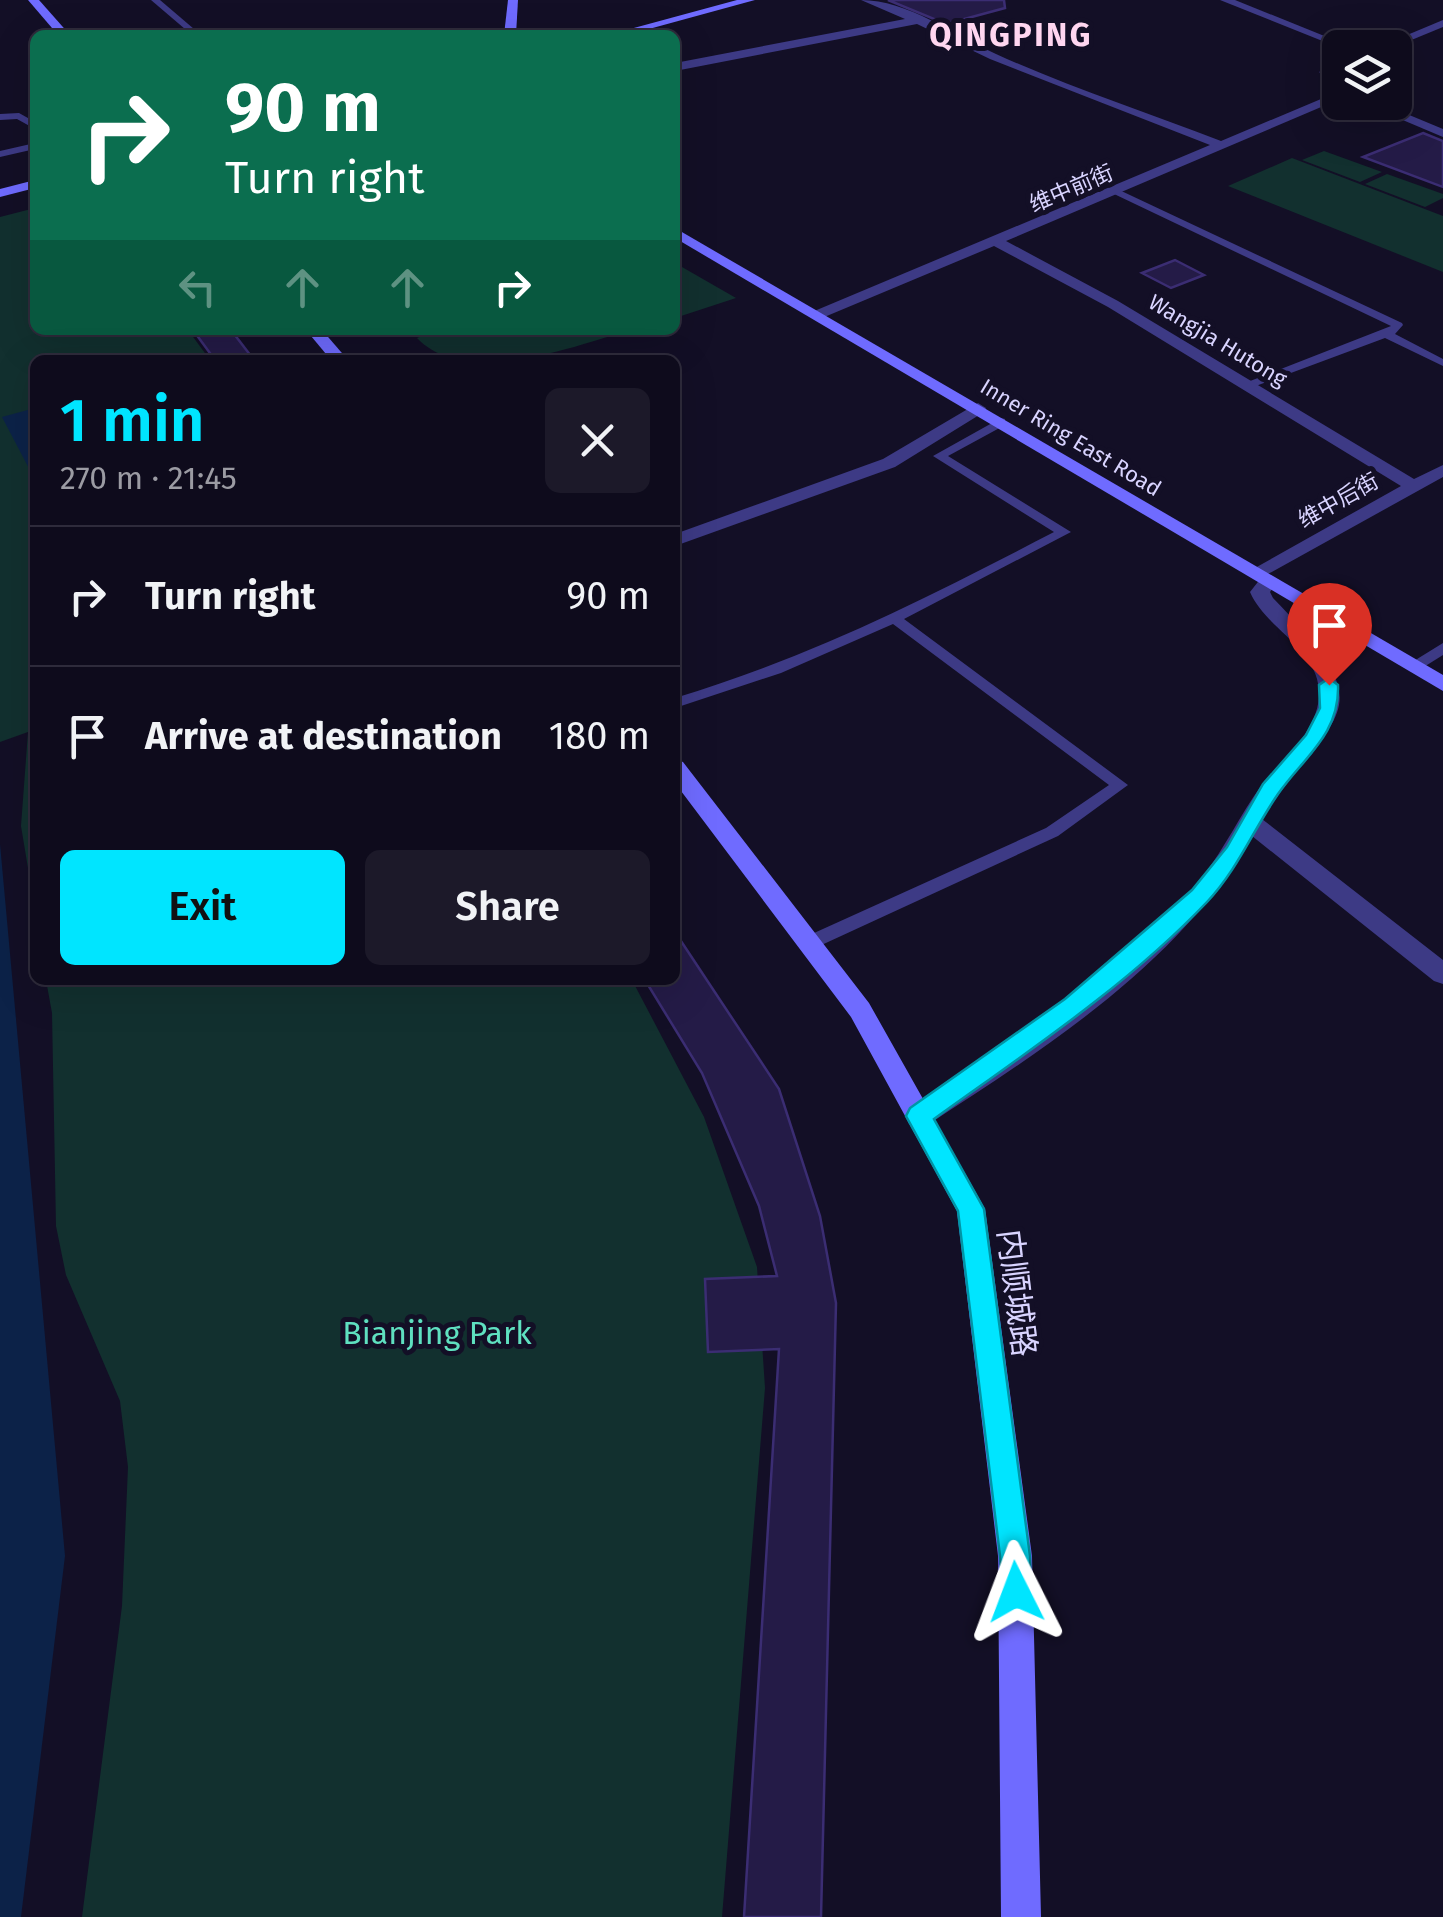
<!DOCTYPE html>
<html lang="en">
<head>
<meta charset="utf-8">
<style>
  :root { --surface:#0e0b1c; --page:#1c1929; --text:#f1f3f6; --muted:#9b9ba3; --line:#2e2b3b; --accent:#00e5ff }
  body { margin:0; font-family:"Fira Sans","Noto Sans SC",sans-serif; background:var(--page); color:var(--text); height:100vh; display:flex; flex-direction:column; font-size:38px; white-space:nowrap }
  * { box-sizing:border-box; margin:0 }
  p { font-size:32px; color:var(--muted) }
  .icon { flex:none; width:55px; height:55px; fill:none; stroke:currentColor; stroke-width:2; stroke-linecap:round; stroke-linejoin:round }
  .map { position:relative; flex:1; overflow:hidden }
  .sheet { position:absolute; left:30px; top:355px; width:650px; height:630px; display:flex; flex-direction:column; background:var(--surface); border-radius:15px; box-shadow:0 10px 40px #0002,0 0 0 2px var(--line) }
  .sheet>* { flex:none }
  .top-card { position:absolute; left:30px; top:30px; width:650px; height:305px; border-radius:15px; box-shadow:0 10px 40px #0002,0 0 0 2px var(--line); background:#0b6e4f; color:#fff; overflow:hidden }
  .fabs { position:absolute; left:1322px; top:30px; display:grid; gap:20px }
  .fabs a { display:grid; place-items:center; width:90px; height:90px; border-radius:15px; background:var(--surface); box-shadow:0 10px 40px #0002,0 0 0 2px var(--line); font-size:50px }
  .pin { position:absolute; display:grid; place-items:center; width:85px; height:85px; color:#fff; margin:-102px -42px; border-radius:50% 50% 50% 0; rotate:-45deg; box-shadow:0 0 10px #0007 }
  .pin .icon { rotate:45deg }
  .me { position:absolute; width:110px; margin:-55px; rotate:357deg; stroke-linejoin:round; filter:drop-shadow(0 0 8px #0008) }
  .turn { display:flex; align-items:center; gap:35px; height:210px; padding:0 30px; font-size:45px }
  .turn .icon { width:130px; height:130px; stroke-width:2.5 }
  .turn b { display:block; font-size:70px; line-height:85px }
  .lanes { display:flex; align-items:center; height:95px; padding:0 30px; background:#0003; justify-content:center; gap:50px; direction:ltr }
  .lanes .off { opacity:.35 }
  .round { display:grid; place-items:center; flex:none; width:105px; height:105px; border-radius:15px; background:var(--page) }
  .overview { display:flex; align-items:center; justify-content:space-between; height:170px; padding:0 30px }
  h1 { font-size:60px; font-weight:600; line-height:75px; color:var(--accent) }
  .cta { display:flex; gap:20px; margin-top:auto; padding:20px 30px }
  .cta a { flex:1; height:115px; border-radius:15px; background:var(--accent); color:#111; font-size:40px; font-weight:600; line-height:115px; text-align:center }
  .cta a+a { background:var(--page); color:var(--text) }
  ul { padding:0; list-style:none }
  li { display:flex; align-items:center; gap:30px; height:140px; padding:0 30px; border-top:2px solid var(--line) }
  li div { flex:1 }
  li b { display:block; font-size:38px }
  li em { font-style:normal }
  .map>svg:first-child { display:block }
  .green { fill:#12302f }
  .water { fill:#0c2248 }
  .building { fill:#241b47; stroke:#3b2d73; stroke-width:2.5 }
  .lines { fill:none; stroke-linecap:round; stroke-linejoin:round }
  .lane { fill:#3d3a85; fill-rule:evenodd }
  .street { fill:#3d3a85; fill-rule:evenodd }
  .secondary { fill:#6f6bff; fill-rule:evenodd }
  .route { fill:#00e5ff; stroke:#0095a6; stroke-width:2.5 }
  .labels { text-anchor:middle; stroke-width:10; stroke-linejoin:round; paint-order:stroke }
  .far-street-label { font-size:22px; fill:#d9d4ff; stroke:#130f26 }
  .far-district-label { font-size:32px; font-weight:bold; letter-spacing:2.5px; fill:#ffd6f0; stroke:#130f26 }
  .near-street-label { font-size:32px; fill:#d9d4ff; stroke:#130f26 }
  .near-park-label { font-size:32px; fill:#5fe0c0; stroke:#130f26 }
</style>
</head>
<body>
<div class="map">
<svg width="1443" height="1917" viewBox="0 0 1443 1917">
  <rect width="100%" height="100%" fill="#130f26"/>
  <g class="green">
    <path d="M1324,151L1382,172L1360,182L1302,160Z"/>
    <path d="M1292,158L1443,216V272L1228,186Z"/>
    <path d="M1387,174L1443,194V198L1425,207L1365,184Z"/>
    <path d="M35,208V330H188L210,360H35V910L21,826L28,732L0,742V217Z"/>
    <path d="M675,263L736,298L675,318Z"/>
    <path d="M437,330H631C574,346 465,389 417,338Z"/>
    <path d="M46,980H632L704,1117L757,1267L765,1388L722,1917H82L122,1606L128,1467L120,1401L66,1275L56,1226L52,1013Z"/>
  </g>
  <g class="water">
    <path d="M35,408V480L2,417Z"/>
    <path d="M0,844L65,1556L21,1917H0Z"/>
  </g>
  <g class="building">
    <path d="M888,0H1004L1005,8L946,24Z"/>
    <path d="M1423,133L1443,141V187L1363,157Z"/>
    <path d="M1175,260L1204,275L1171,288L1142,273Z"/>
    <path d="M193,330H231L254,360H215Z"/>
    <path d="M675,932L779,1089L820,1216L836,1303L821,1917H744L779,1349L708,1352L705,1279L777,1276L759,1206L702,1073L645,980H675Z"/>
  </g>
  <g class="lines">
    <g class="lane">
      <path d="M151,0H160L201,35H192Z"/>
      <path d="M0,114L19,113L35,122V129L17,119L0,120Z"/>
      <path d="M35,143V149L0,157V151Z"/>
      <path d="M1115,188L1402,323L1403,325L1395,334L1443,359V366L1385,338L1253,387H1245V383L1391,326L1112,193V189Z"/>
      <path d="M1001,418L1005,419V425L948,456L1071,532L904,619L1128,785L1058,836L815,948H803L800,943L803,938L1046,828L1109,785L893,624L781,673L675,708V698C809,658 931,596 1054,532L933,456Z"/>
      <path d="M1443,643V655L1419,670H1409V664Z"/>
    </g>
    <g class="street">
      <path d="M861,0C907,0 955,35 996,54C1069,87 1146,112 1221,141L1340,91V99L1006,241L1118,301L1414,479L1443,465V477L1268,574L1279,580L1270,592L1273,598C1388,716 1334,707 1262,819L1443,960V984L1434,981L1252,836C1181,962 1047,1047 929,1124L919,1128L909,1124L905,1116L909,1108C1012,1043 1126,972 1203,876C1225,848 1240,815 1261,786C1283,758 1321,730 1319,690C1316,647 1266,629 1250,592L1261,578L1246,573L1401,486L1108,307L994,246L822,318H812V312L1210,145L990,59L917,24L675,71V63L905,19Z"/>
      <path d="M1220,0H1235L1354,48H1340Z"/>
      <path d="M1443,20V27L1392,48H1376Z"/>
      <path d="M1340,61V69L1333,73L1340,79V89L1319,72Z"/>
      <path d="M1360,102H1378L1443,129V137Z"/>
      <path d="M978,403L986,408L984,412L895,467L675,546V534L883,459Z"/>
    </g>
    <g class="secondary">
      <path d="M28,0H39L70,35H58Z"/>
      <path d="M508,0H518L516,35H504Z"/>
      <path d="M737,0H755L627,35H608Z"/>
      <path d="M35,180V188L0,197V189Z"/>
      <path d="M675,228L1443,675V691L675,238Z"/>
      <path d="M306,330H322L348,360H331Z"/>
      <path d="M675,759L683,762L869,1003L985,1209L1032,1556L1041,1917H1001L998,1556L957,1211L851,1017L675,783Z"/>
    </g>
  </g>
  <path class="route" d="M1329,678L1338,685C1340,734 1304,757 1278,794C1253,830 1238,869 1207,902C1127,986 1027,1052 934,1119L984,1209L1030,1556L1031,1592L1027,1603L1016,1608L1004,1603L1000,1556L958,1211L906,1116L910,1108L1065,999L1192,890L1227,847L1263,784L1306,735L1320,708L1319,685Z"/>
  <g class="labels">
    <g class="far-street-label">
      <text transform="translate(1071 188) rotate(-23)" y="8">维中前街</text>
      <text transform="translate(1218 340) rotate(31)" y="8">Wangjia Hutong</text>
      <text transform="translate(1071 437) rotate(31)" y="8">Inner Ring East Road</text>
      <text transform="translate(1338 500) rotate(-29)" y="8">维中后街</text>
    </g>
    <g class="far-district-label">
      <text x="1011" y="46">QINGPING</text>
    </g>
    <g class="near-street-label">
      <text transform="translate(1017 1293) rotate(83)" y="11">内顺城路</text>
    </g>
    <g class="near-park-label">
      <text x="437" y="1344">Bianjing Park</text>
    </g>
  </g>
</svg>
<div class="fabs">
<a><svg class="icon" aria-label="layers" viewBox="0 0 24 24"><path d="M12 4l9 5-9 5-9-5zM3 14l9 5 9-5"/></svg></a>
</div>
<div class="pin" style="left:1329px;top:685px;background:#d93025"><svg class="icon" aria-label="arrive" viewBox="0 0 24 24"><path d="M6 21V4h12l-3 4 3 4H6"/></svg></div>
<svg class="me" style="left:1016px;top:1592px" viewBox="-20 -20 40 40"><path d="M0-17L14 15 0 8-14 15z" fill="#00e5ff" stroke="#fff" stroke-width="4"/></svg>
<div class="top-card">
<div class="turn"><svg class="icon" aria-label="right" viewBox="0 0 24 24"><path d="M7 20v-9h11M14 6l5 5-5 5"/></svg><div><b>90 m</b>Turn right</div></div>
<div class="lanes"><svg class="icon off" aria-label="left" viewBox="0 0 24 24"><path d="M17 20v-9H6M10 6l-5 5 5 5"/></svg><svg class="icon off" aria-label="ahead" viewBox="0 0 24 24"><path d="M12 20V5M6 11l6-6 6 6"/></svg><svg class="icon off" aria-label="ahead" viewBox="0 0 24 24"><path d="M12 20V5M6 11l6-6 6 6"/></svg><svg class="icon" aria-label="right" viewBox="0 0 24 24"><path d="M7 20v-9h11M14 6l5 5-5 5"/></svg></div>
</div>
<section class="sheet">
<div class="overview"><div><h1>1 min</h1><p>270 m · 21:45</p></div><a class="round"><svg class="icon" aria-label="close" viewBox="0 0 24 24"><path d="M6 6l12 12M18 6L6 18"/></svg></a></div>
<ul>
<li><svg class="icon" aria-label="right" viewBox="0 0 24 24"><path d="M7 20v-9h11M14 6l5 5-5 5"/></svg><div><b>Turn right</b></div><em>90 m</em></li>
<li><svg class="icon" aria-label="arrive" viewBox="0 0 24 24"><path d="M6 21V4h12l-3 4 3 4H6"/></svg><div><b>Arrive at destination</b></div><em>180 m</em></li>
</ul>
<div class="cta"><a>Exit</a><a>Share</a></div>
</section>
</div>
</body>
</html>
